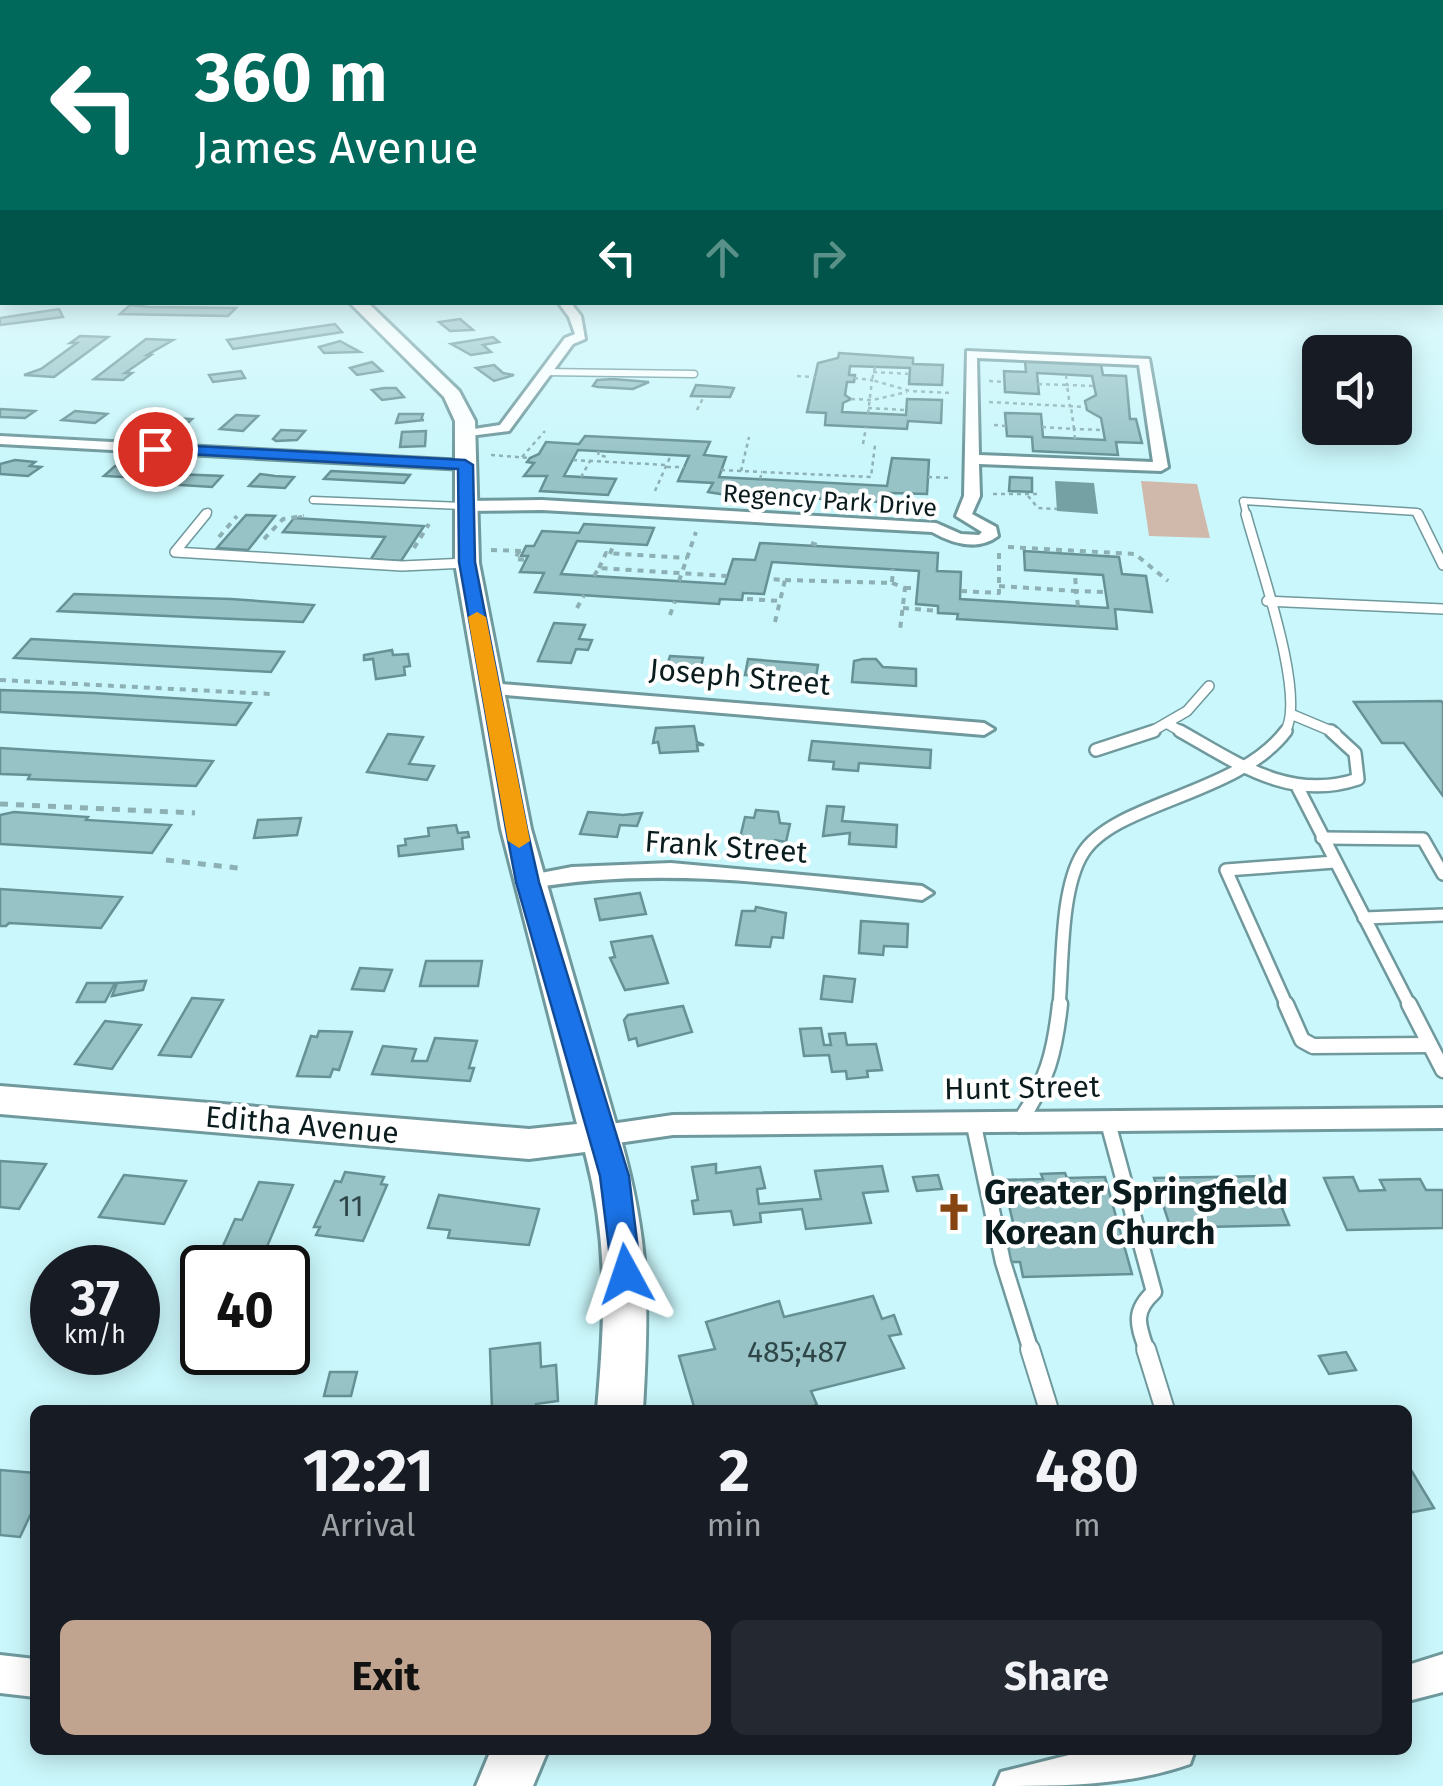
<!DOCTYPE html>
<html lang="en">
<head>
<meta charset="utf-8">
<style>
  :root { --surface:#171b24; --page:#242831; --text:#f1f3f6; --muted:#9ea1a6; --accent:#c1a48f }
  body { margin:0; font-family:"Fira Sans",sans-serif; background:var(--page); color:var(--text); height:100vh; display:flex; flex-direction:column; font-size:38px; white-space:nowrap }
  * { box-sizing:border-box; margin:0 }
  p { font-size:32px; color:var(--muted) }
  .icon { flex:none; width:55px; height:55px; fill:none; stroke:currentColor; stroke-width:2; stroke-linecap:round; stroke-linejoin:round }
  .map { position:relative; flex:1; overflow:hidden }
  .details { position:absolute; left:30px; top:1405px; width:1382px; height:350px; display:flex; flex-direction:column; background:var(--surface); border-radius:15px; box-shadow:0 5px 25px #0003 }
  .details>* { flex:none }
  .top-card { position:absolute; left:0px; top:0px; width:1445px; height:305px; box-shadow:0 5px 25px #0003; background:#00695c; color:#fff; overflow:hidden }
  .tools { position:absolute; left:1302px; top:335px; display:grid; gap:20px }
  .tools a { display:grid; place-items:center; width:110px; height:110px; border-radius:15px; background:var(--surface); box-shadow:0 5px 25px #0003; font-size:50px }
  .speed { position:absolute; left:30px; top:1245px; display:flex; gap:20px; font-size:50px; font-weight:700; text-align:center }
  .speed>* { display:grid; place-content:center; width:130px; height:130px; border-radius:50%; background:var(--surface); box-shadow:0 5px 25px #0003; line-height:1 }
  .speed small { font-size:25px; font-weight:400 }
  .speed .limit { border:5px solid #111; border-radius:15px; background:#fff; color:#111 }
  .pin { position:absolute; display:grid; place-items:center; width:85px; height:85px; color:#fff; margin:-42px; border:5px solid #fff; border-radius:50%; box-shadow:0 2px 10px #0007 }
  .me { position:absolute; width:110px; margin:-55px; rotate:355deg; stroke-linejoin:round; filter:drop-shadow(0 0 8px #0008) }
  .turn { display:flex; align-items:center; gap:35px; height:210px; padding:0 30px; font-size:45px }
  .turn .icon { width:130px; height:130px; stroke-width:2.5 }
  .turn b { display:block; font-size:70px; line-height:85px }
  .lanes { display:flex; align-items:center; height:95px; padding:0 30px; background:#0003; justify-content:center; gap:50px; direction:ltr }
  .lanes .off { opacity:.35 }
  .eta { display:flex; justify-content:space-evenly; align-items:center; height:170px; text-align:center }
  .eta b { font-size:60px; font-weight:700; line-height:70px }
  .primary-button { display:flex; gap:20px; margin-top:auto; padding:20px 30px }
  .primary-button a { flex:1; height:115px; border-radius:15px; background:var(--accent); color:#111; font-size:40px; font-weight:700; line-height:115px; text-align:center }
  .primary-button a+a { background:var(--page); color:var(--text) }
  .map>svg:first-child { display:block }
  .green { fill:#d0b8ab }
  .water { fill:#75a0a4 }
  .building { fill:#97c3c7; stroke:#669195; stroke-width:2.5 }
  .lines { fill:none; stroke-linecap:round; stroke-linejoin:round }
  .lane-far4-casing { stroke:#6f999d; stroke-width:9 }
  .lane-far3-casing { stroke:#6f999d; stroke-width:12 }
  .lane-far2-casing { stroke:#6f999d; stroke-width:16 }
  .lane-far1-casing { stroke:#6f999d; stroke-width:19 }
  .lane-casing { stroke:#6f999d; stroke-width:22 }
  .street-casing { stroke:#6f999d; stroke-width:6 }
  .secondary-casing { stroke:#6f999d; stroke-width:6 }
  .path-far2 { stroke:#8cb0b3; stroke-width:2.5; stroke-dasharray:4 4; stroke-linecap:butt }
  .path-far1 { stroke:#8cb0b3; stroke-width:4; stroke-dasharray:6 6; stroke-linecap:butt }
  .path { stroke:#8cb0b3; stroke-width:5; stroke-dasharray:8 8; stroke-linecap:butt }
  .lane-far4 { stroke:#fff; stroke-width:6 }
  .lane-far3 { stroke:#fff; stroke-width:9 }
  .lane-far2 { stroke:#fff; stroke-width:11 }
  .lane-far1 { stroke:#fff; stroke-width:14 }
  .lane { stroke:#fff; stroke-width:18 }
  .street { fill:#fff; fill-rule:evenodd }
  .secondary { fill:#fff; fill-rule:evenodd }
  .route { fill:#1a73e8; stroke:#114b97; stroke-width:2.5 }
  .slow { fill:#f59e0b }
  .labels { text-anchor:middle; stroke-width:8; stroke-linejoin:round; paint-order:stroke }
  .far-street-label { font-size:25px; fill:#0b1c1e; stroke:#fff }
  .street-label { font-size:30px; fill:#0b1c1e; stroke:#fff }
  .near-number-label { font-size:30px; fill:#2e4648 }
  .near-poi-label { font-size:35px; font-weight:bold; fill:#0b1c1e; stroke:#fff; text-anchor:start }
</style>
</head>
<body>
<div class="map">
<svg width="1443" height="1786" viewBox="0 0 1443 1786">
  <rect width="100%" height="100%" fill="#caf7fb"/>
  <path class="green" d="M1141,481L1197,484L1210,538L1149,536Z"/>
  <path class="water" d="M1055,481L1094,483L1098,514L1057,511Z"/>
  <g class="building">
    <path d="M130,305L149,307L236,308L228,316L120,314Z"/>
    <path d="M59,309L63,317L0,325V318Z"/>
    <path d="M460,319L473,330L450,331L439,322Z"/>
    <path d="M335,324L342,332L233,349L227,340Z"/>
    <path d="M80,336L108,337L54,377L24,375L41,369L77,343H70Z"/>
    <path d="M493,337L499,342L483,345L491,352L471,355L451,344Z"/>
    <path d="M146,339L173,340L147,355H151L125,373H132L123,380L94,379Z"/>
    <path d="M340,341L360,352L324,353L319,347Z"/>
    <path d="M839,353L913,358V364L943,365L942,385L909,384L910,368L850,366L849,375H855L854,382H847L845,395L851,399L843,403L842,412L906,415L907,399L942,400L941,423L908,421L907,429L825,425L826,413L807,412L818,363L838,358Z"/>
    <path d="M1025,361L1101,365L1103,375L1126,376L1130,419H1136L1142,443L1116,442L1118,455L1033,451L1032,437L1007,436L1005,413L1041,414L1043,437L1105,440L1101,418L1087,410L1085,401L1096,395L1092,376L1037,373L1039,394L1005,392L1004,371L1026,372Z"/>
    <path d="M372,362L382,371L357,375L350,368Z"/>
    <path d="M494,365L503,373L514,375L494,381L476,368Z"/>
    <path d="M241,371L245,378L213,382L209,375Z"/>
    <path d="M597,380L613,379L649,382L633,389L598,387L593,386Z"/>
    <path d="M696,385L724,387L734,388L730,397L691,396Z"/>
    <path d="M384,388H396L404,397L382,400L372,390Z"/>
    <path d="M0,409L35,411L25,418L0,417Z"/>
    <path d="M75,411L107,414L95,423L62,420Z"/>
    <path d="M399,414H423L421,420H424L396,423Z"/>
    <path d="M236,415L258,416L243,431L220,429Z"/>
    <path d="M155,417L192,419L180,430L126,427L135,420L149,423Z"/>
    <path d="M281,430L305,431L297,440L276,441L273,439Z"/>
    <path d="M426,431L425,446L400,447L402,432Z"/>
    <path d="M585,436L710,442L704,455L726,457L719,477L887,486L892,458L929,460L927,494L890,493L888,503L858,500V504L829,503L830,499L739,497L708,492L713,483L678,481L689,456L578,450L564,476L616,479L608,495L540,491L547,476H524L534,463L527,462L530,458L539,454L546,442L579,444Z"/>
    <path d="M15,460L35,462L30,466L41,467L28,476L0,474V464Z"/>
    <path d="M115,466L152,468L142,478L104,476Z"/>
    <path d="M331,471L410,475L404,483L324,479Z"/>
    <path d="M175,474L222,476L212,487L164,484Z"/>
    <path d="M260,474L275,476L294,477L285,488L249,486Z"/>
    <path d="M1010,477L1032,478V492L1009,491Z"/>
    <path d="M246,515L275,516L248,550L217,548Z"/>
    <path d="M294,518L424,526L401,561L371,559L385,537L283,532Z"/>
    <path d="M584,524L654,528L647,545L577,541L561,574L725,584L733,559L755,560L760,543L938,553L937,571L961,572L960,599L1108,608L1103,575L1025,570L1024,551L1119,557L1122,574L1146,576L1152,612L1115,609L1117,629L957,619L958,614L938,613V606L916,604L919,571L772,562L764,594L743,593L742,600L720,599L719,604L535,592L544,573L520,572L528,556H521L526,546H534L542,531L579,533Z"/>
    <path d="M74,594L231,599L314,605L303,622L58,611Z"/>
    <path d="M554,623L585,625L579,639L592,640L588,650L576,649L571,663L538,661Z"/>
    <path d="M31,639L284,652L271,672L14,658Z"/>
    <path d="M392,650L393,655L408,654L410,666L404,667L405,675L376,679L373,659L364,660V655Z"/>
    <path d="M670,656L703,658L700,671L666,669Z"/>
    <path d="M748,659L818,665L816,677L745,675Z"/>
    <path d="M863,659H876L883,667L916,669V686L852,682L854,661Z"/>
    <path d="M0,690L93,693L251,703L236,725L0,712Z"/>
    <path d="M1441,701L1443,703V796L1404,743H1382L1354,702Z"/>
    <path d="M694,726L697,742L704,745H697L698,751L660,753L658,742L653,743L656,728Z"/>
    <path d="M388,734L423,737L409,764L434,766L427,780L367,772Z"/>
    <path d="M812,741L931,750L930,768L859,763L858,771L833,769L834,762L809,760Z"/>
    <path d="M0,748L213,761L196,786L28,779L30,775L0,774Z"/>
    <path d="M827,806L844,807L842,821L897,825L896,847L849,844L850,833L823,836Z"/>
    <path d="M756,810L778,812L780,823L790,824L786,842L775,840L763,852L743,850L745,843L739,842L745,817L754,818Z"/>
    <path d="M14,812L88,817L86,820L171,825L152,853L0,844V815Z"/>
    <path d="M588,812L623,815L642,813L637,826L620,825L617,837L580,834Z"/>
    <path d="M301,818L297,835L254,838L258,820Z"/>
    <path d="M456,825L458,833L468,832L469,837L462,838L463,849L399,856L398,846L406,845L405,839L429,836L428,828Z"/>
    <path d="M0,889L122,897L101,928L9,923L6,926H0Z"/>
    <path d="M640,893L646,914L600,920L595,899Z"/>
    <path d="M756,907L786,913L783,938L772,937L770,947L736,945L742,911H755Z"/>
    <path d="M861,921L908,924L907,947L884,946L883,955L859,953Z"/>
    <path d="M652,936L668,983L625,990L610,958L615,957L611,942Z"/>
    <path d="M426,961H482L478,986H420Z"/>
    <path d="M360,968L392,970L384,991L352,989Z"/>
    <path d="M824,976L855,979L852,1002L821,999Z"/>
    <path d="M146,981L143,990L112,996L117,983Z"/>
    <path d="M87,983H115L105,1002H77Z"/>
    <path d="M192,998L223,1000L191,1057L159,1055Z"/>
    <path d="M683,1006L692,1032L638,1046L636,1038L629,1040L624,1020L628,1015Z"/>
    <path d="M105,1021L141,1025L112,1069L75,1064Z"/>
    <path d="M821,1028L824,1045H831L829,1034L845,1033L847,1045L876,1044L882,1070L867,1071L868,1077L847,1079L846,1071L832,1072L829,1055L804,1056L800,1029Z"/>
    <path d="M319,1031L352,1032L339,1070L333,1069L330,1077L297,1076L311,1036L317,1037Z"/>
    <path d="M435,1038L477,1041L469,1068H474L470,1081L372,1074L383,1046L416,1049L412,1061H427Z"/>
    <path d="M0,1161L46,1164L19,1209L0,1207Z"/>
    <path d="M716,1164V1173L760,1167L765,1188L757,1189L759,1204L821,1199L815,1171L882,1166L888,1191L863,1193L871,1223L806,1229L802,1209L760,1213L761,1222L734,1225L731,1211L694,1214L692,1201L698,1200L692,1167Z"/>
    <path d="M345,1172L384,1177L381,1184L387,1185L363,1241L316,1235L320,1227H314L335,1181L341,1182Z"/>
    <path d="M1065,1173L1067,1178L1105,1177L1132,1274L1023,1277L1020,1262H1010L1004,1235H1016L1003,1180L1043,1179L1041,1174Z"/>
    <path d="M124,1175L186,1181L164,1224L99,1217Z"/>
    <path d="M938,1175L942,1189L917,1191L913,1177Z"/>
    <path d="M1269,1176L1289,1225L1205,1227L1209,1237H1189L1186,1228L1171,1229L1154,1178Z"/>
    <path d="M1353,1177L1359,1191L1385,1190L1380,1180L1420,1179L1426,1190H1443V1228L1347,1230L1324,1178Z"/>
    <path d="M259,1182L293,1185L266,1249L223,1246L235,1219L242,1220Z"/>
    <path d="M439,1195L539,1209L529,1245L448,1238L450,1230L428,1228Z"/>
    <path d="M873,1296L882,1319L894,1315L901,1334L889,1336L904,1368L811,1391L817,1405L798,1410H695L679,1356L715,1349L706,1322L779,1301L784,1317Z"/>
    <path d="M540,1343L541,1367L556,1365L558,1401L536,1404V1410H492L490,1349Z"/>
    <path d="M1346,1352L1356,1370L1329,1374L1319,1356Z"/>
    <path d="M330,1372H357L351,1396H324Z"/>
    <path d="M1408,1465L1434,1508L1408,1513Z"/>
    <path d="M0,1470L35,1473V1505L20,1537L0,1535Z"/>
  </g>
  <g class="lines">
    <g class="lane-far4-casing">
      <g id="lane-far4">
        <path d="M544,372L694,374"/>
        <path d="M313,500L463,506"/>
        <path d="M204,517L208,512"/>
        <path d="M1247,517L1243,501L1417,512L1419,517"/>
      </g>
    </g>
    <g class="lane-far3-casing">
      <g id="lane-far3">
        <path d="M206,514L175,552L402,566L467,563"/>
        <path d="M1246,514C1257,557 1309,701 1284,733"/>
        <path d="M1418,514L1443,565"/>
        <path d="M1267,601L1443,609"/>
        <path d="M1293,715L1336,733"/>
        <path d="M1168,724L1184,733"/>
        <path d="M1149,733L1187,711L1209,686"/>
      </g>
    </g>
    <g class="lane-far2-casing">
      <g id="lane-far2">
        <path d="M1180,731C1237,763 1290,802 1358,779L1355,753L1331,731"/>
        <path d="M1096,750L1154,731"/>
        <path d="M1298,788L1410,1006"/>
        <path d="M1322,838L1423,839L1443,874"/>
        <path d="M1364,918L1443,915"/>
        <path d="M1059,1006C1063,964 1060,889 1083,853C1115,802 1238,795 1286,731"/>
        <path d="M1287,1006L1226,870L1335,862"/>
      </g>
    </g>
    <g class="lane-far1-casing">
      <g id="lane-far1">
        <path d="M1286,1004L1302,1040L1313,1046L1429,1045"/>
        <path d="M1409,1004L1443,1070"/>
        <path d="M1107,1119L1154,1292C1132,1312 1138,1325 1147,1351"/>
        <path d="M973,1121L1003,1262L1031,1351"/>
        <path d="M1019,1122C1047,1083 1055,1051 1060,1004"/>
      </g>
    </g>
    <g class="lane-casing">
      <g id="lane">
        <path d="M1030,1349L1049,1410"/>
        <path d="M1146,1349L1165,1410"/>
      </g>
    </g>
    <g class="street-casing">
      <g id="street">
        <path d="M558,302H570L581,316L585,339L573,344L509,431L461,437V431L500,425L565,338L575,334L569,317Z"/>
        <path d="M967,351L1149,359L1168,467L1161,471L979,464L980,496L972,514L996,527L998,536C978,551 953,544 932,532L542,510L463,511L455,506L463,501L542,500L936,523L961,534L979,535L982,532L956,516L964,496ZM977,358L1139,365L1153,462L979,455Z"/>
        <path d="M0,436L465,461L472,465L465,469L0,444Z"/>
        <path d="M489,683L984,723L994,729L984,735L482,693L480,689Z"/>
        <path d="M671,863L922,886L933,893L922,900C791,885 659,865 528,889L517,882L520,877L572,867Z"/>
        <path d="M1443,1108V1128L673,1135L604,1145L594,1142L590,1135L594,1128L604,1125L673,1115Z"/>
        <path d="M1443,1654V1692L1408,1701V1665Z"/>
        <path d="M0,1655L35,1659V1697L0,1693Z"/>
        <path d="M1089,1750H1195L1190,1764C1128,1786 1061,1786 995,1786L1001,1772Z"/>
      </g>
    </g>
    <g class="secondary-casing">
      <g id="secondary">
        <path d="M349,302H367L459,391L475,421L479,563L531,829L616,1124L624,1135L621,1140C650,1243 649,1305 643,1410H597C605,1317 609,1243 585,1152L529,1159L0,1114V1086L529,1129L577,1124L501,829L455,563V421L444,397Z"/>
        <path d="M491,1750H548L533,1786H476Z"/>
      </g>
    </g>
    <g class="path-far2">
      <path d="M875,367L872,380L910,391L953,393"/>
      <path d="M873,372L910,374"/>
      <path d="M1066,375L1067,385L1094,386"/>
      <path d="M797,376L815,377"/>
      <path d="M854,378L872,380L868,414"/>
      <path d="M989,381L1005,382"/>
      <path d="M1038,384L1067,385L1070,407"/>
      <path d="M851,399L873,400L907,392"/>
      <path d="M989,402L1086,407"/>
      <path d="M868,408L906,410"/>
      <path d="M697,410L704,396"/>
      <path d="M994,425L1006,426"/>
      <path d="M1042,427L1074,429L1071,407"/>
      <path d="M1075,439L1074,429L1103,430"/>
      <path d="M863,444L866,427"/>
      <path d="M599,451L598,455L607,457"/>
      <path d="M491,455L530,458"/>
      <path d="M522,457L545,431"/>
      <path d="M573,460L667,465"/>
      <path d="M667,467H684"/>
      <path d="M721,470L762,472"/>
      <path d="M741,471L749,437"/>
      <path d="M581,477L590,461"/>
      <path d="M928,477L951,478"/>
      <path d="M760,479L762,472L871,477L875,445"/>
      <path d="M655,491L671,455"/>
      <path d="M993,494H1038"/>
      <path d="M1028,496L1038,508L1057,509"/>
      <path d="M298,517L304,516"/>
    </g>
    <g class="path-far1">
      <path d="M219,537L237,516"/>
      <path d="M264,539L283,519L304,516"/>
      <path d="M811,543L820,546"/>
      <path d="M1008,547L1135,554L1168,581"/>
      <path d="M414,548L429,524"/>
      <path d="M491,550L523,551"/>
      <path d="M519,551L515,559L527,560"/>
      <path d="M610,554L614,543"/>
      <path d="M599,568L606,553L687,558"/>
      <path d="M594,576L599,568L727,576"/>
      <path d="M785,580L892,583L893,569"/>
      <path d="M679,581L696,532"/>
      <path d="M892,583L905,588L900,630"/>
      <path d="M999,586L1076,591L1075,573"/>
      <path d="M905,588H917"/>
      <path d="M961,591L999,593V551"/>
      <path d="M747,599L780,601L785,580L768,579"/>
      <path d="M1078,606L1076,591L1105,592"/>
      <path d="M577,608L584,595"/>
      <path d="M903,608L938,611"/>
      <path d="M670,615L675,601"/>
      <path d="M775,622L780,601"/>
      <path d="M0,680L271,694"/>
    </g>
    <g class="path">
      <path d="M0,804L195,813"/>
      <path d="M166,860L238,868"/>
    </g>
    <use href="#lane-far4" class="lane-far4"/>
    <use href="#lane-far3" class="lane-far3"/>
    <use href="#lane-far2" class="lane-far2"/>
    <use href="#lane-far1" class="lane-far1"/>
    <use href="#lane" class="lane"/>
    <use href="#street" class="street"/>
    <use href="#secondary" class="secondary"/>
  </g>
  <linearGradient id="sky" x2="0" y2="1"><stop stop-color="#7aaccd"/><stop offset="0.46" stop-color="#e7fbfd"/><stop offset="1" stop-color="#e7fbfd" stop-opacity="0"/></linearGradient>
  <rect width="1443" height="459" fill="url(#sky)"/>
  <path class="route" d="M155,444L465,460L473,465L475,562L527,829L539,882L629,1176L641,1274L637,1283L626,1286L616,1283L612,1274L600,1176L516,882L506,829L459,562L458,469L150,452Z"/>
  <path class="slow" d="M477,612L486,617L530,841L519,848L508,841L468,617Z"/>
  <defs>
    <g id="church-bare" transform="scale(3)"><path d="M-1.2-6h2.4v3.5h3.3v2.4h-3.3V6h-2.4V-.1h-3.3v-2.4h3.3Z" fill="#864411" stroke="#fff" stroke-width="2.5" paint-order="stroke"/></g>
  </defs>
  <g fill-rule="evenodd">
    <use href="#church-bare" x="954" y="1212"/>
  </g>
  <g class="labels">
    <g class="far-street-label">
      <text transform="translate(830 500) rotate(4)" y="9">Regency Park Drive</text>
    </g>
    <g class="street-label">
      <text transform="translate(740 677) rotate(5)" y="10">Joseph Street</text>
      <text transform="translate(726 847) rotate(4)" y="10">Frank Street</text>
      <text transform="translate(1022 1088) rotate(-1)" y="10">Hunt Street</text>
      <text transform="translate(302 1125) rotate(5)" y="10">Editha Avenue</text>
    </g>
    <g class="near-number-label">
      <text x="351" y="1216">11</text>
      <text x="797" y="1362">485;487</text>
    </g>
    <g class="near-poi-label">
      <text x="984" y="1204">Greater Springfield<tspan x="984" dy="40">Korean Church</tspan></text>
    </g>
  </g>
</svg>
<div class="tools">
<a><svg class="icon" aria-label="sound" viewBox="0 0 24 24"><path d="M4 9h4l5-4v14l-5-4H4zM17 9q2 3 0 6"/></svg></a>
</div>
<div class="speed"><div>37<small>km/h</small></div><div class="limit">40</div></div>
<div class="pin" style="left:155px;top:449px;background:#d93025"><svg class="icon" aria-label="arrive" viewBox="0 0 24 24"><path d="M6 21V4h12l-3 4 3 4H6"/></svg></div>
<svg class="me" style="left:626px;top:1274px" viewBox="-20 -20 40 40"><path d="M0-17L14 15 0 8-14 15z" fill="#1a73e8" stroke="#fff" stroke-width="4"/></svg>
<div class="top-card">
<div class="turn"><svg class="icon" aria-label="left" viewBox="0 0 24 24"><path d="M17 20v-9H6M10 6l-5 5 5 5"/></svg><div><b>360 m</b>James Avenue</div></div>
<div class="lanes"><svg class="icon" aria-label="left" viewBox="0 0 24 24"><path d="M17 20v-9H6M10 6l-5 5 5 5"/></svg><svg class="icon off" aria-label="ahead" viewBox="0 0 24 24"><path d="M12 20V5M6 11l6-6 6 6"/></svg><svg class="icon off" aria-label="right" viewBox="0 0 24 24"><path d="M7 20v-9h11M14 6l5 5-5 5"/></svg></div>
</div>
<section class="details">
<div class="eta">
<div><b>12:21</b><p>Arrival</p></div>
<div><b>2</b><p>min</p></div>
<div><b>480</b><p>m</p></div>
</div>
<div class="primary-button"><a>Exit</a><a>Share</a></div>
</section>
</div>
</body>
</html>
